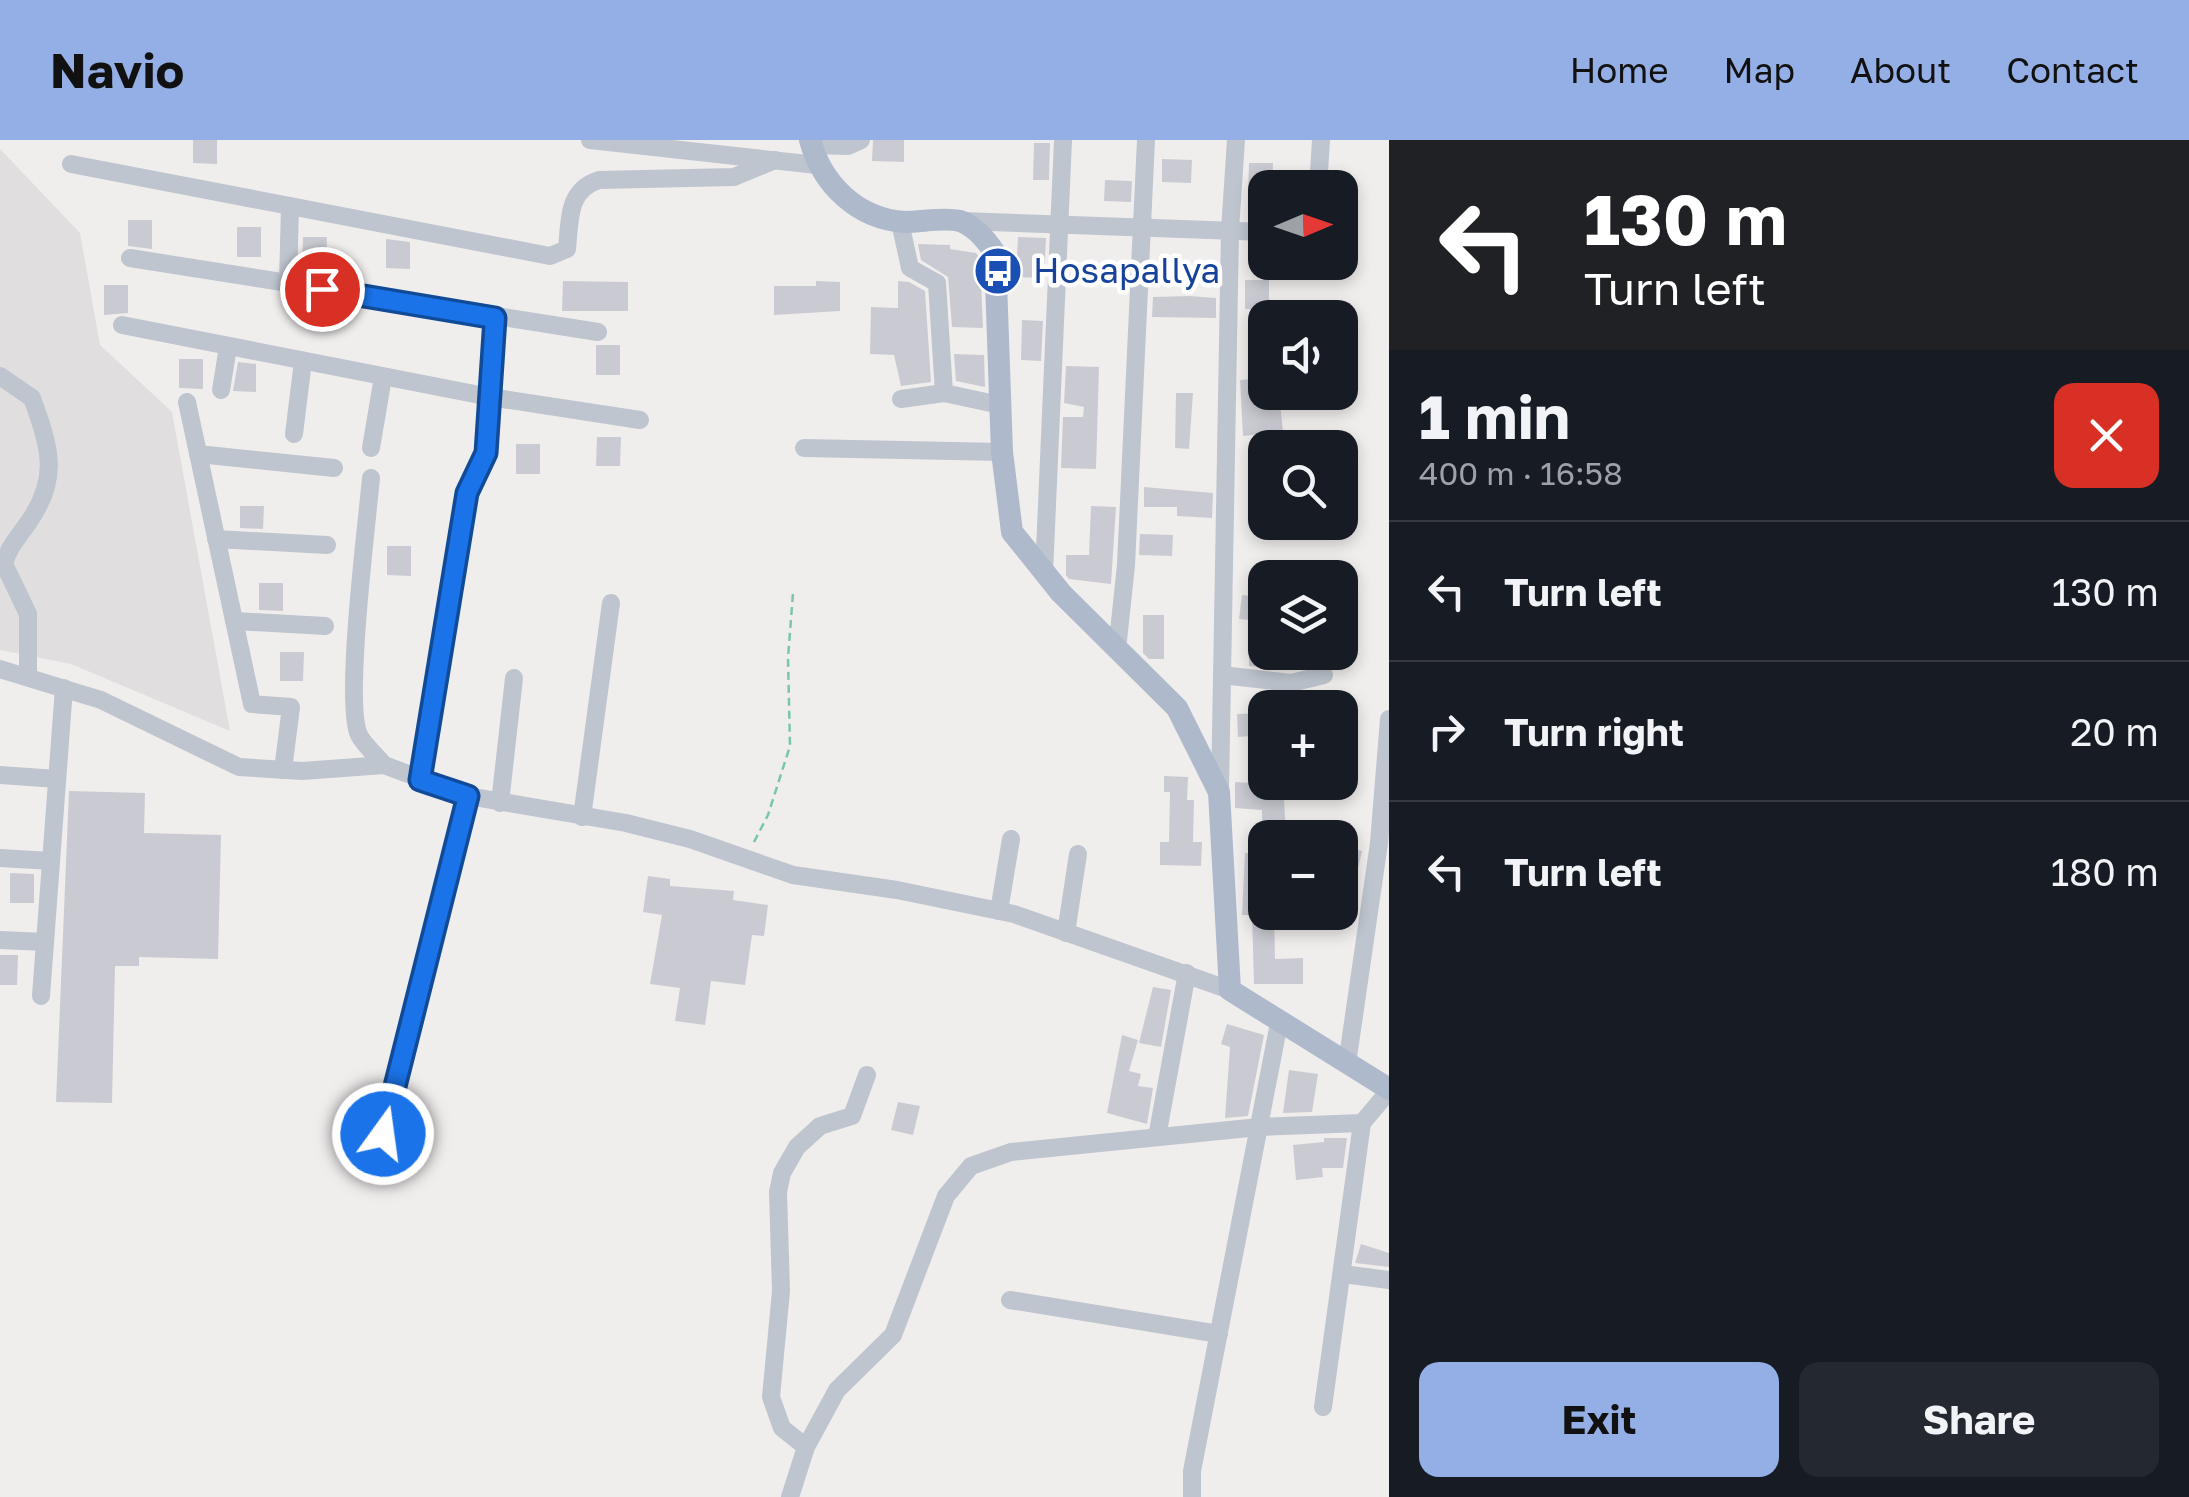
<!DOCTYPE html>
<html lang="en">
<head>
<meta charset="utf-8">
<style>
  :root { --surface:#171b24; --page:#242831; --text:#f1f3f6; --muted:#9ea1a6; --line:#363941; --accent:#94aee6 }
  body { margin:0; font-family:"Golos Text",sans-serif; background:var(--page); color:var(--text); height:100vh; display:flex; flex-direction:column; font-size:38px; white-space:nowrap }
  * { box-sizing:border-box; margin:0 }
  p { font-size:32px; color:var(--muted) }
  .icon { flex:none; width:55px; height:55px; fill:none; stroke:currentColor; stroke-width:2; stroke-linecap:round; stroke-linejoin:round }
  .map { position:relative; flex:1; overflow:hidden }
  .details { display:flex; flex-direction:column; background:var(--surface); width:800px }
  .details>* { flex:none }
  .banner { background:#202124; color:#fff; overflow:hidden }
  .needle { width:65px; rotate:88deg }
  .controls { position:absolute; left:1248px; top:30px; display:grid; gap:20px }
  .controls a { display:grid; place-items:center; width:110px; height:110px; border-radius:20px; background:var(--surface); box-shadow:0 5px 15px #0003; font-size:50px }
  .pin { position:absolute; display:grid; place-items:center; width:85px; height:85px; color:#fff; margin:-42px; border:5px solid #fff; border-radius:50%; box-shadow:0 2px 10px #0007 }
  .me { position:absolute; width:110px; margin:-55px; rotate:14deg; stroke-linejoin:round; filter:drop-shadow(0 0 8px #0008) }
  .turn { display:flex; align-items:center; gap:35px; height:210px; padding:0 30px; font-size:45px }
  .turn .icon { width:130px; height:130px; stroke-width:2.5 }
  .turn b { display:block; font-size:70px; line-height:85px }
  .round { display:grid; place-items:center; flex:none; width:105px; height:105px; border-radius:20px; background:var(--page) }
  .head { display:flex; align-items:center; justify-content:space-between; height:170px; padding:0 30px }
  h1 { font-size:60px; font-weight:700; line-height:75px }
  .cta { display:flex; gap:20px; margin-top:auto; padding:20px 30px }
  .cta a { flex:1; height:115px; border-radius:20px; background:var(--accent); color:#111; font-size:40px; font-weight:700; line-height:115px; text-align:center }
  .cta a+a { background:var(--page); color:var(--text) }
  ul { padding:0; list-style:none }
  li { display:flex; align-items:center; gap:30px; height:140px; padding:0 30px; border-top:2px solid var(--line) }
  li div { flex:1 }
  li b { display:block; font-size:38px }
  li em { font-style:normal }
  header { display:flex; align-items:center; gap:60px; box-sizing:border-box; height:140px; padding:0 50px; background:var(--accent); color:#111 }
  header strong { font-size:48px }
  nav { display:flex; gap:55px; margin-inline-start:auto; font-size:35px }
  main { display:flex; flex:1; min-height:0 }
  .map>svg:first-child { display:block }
  .education { fill:#e0dede }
  .building { fill:#cacbd2 }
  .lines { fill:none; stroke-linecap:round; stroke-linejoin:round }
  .path { stroke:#77c7aa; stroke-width:2.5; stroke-dasharray:8 5; stroke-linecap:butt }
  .minor { stroke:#bec5ce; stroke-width:18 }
  .major { stroke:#aeb9cb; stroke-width:22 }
  .route-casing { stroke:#114b97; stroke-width:25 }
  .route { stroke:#1a73e8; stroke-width:18 }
  .labels { text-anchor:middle; stroke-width:9; stroke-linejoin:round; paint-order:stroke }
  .transit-label { font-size:35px; fill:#164399; stroke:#fff; text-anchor:start }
</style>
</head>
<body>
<header>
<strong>Navio</strong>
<nav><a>Home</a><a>Map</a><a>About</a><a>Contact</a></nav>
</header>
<main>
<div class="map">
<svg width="1389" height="1357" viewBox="0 0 1389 1357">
  <rect width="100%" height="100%" fill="#f0eded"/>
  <path class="education" d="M0,9L80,93L100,205L172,272L230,591L71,524L0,510Z"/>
  <g class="building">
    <path d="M193,0H217V24L193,23Z"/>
    <path d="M873,0H904V22L872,21Z"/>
    <path d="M1034,3H1050L1049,40H1033Z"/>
    <path d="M1162,19L1192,20L1191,43L1162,42Z"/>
    <path d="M1249,23H1273L1272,48H1265V52H1248Z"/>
    <path d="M1105,40L1132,41L1131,62L1104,61Z"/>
    <path d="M128,80H152V109L128,106Z"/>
    <rect x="237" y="87" width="24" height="30"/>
    <path d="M303,97H327L326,127L302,126Z"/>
    <path d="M1018,97L1046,98L1044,138L1016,137Z"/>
    <path d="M386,99L410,102V129L386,128Z"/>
    <path d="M918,104L950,105V109L976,113L980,118L983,188L952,187L948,137L921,120Z"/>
    <path d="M1245,140H1269V170L1245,169Z"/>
    <path d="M563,141L628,142V171H562Z"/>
    <path d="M816,141L840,142V171L774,175V146H816Z"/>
    <path d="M898,141L909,142L925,151L931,242L901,246L894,215L870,214L871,167L898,168Z"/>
    <path d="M104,145H128V173L104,175Z"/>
    <path d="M1189,156L1216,158V178L1152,177L1153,157Z"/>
    <path d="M1022,180L1043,181L1041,221L1021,220Z"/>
    <rect x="596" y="205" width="24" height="30"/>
    <path d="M954,214L984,215L985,247L956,241Z"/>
    <path d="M179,219H203V249L179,248Z"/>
    <path d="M238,222L256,224V252L233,251Z"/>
    <path d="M1066,226L1099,227L1096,329L1061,328L1063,277H1083L1084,267L1064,263Z"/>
    <path d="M1265,238V252H1279L1283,292L1243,296L1240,240Z"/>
    <path d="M1176,253H1193L1189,309L1175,308Z"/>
    <path d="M597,297H621L620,326H596Z"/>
    <rect x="516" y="304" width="24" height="30"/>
    <path d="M1144,347L1213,353L1212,378L1177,376V367H1144Z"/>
    <path d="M240,366H264L263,389L240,388Z"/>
    <path d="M1091,366L1116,367L1111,444L1069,439L1066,435V415H1089Z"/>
    <path d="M1140,394L1173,395L1172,416L1139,415Z"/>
    <path d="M387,406H411V436L387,435Z"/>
    <path d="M259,443H283V471L259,470Z"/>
    <path d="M1242,455L1265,458V512H1273L1272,528L1249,526V480L1239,479Z"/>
    <path d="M1143,475H1164V519H1149L1143,513Z"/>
    <path d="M280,512H304L303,541H280Z"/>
    <path d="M1265,573V595L1238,597L1237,574Z"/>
    <path d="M1164,636L1188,637L1187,660H1194L1193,702H1202L1201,726L1160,725V702H1169L1170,652H1164Z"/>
    <path d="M1235,642L1283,645L1286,692L1262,691V670L1235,668Z"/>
    <path d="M69,651L145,653L144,693L221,695L218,819L139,817V826H115L112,963L56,962Z"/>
    <path d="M1340,706L1362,711L1353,751L1340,748Z"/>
    <path d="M1245,713L1265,714V772H1274L1275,819L1303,818V844H1254L1252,775H1242Z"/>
    <path d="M10,733L34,734V763H10Z"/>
    <path d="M648,736L670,739V746L734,751L733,760L768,765L764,796L752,795L745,845L711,841L705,885L675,881L680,848L650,844L662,775L643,772Z"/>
    <path d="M0,815H18L17,845H0Z"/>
    <path d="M1153,847L1171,850L1161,907L1139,903Z"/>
    <path d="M1227,884L1264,895L1248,976L1225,978L1230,907L1221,904Z"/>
    <path d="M1122,895L1138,900L1129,931L1141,934L1138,946L1153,948L1147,984L1107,973Z"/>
    <path d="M1289,930L1318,934L1312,972L1283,973Z"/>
    <path d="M898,962L920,966L913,995L891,990Z"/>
    <path d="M1324,998H1347L1343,1028H1322L1323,1037L1296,1040L1293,1005L1324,1002Z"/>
    <path d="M1361,1104L1389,1113V1127L1355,1123Z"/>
  </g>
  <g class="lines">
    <path class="path" d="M754,702L768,675L790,606L788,518L793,453"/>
    <g class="minor">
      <path d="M590,0L817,25"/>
      <path d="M811,5L848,6L861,0"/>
      <path d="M71,24L290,66L288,143"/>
      <path d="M1318,48L1321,0"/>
      <path d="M290,66L550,116L567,109C570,80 567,50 599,40L734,37L775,20"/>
      <path d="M961,81L1265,92"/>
      <path d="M900,82L910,128L937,143L944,253L1000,265"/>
      <path d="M130,118L598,192"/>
      <path d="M122,185L490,257L640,280"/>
      <path d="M0,236L32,258C50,308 60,338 28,383C19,396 8,408 4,424L28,474V536"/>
      <path d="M221,250L228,207"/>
      <path d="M901,259L944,253"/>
      <path d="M187,262L252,564L291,567L283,630"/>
      <path d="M294,294L303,221"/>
      <path d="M371,308L383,237"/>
      <path d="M804,308L1002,312"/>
      <path d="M198,314L334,328"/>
      <path d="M371,338C367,383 344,563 359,595C364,605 377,616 384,625"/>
      <path d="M216,399L327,405"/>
      <path d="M1044,433L1063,0"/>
      <path d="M234,481L325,486"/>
      <path d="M1117,510L1126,425L1146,0"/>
      <path d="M0,529L101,560L239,627L302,631L384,625L468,656L626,683L690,699L793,735L897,750L1014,774L1230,850"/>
      <path d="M1222,535L1291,543L1324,535"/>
      <path d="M0,635L57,639"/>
      <path d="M419,640L467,353L486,313L495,178"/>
      <path d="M1220,649L1230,90L1236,0"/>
      <path d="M500,663L514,538"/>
      <path d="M582,677L611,463"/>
      <path d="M0,718L51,721"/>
      <path d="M999,771L1011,699"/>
      <path d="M1066,793L1078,714"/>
      <path d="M0,800L45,802"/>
      <path d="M41,856L64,548"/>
      <path d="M1347,924L1379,703L1389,579"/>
      <path d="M383,994L468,656"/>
      <path d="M1157,997L1187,833"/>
      <path d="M1343,1134L1389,1140"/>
      <path d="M1010,1160L1219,1194"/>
      <path d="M1323,1267L1362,983"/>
      <path d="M806,1307L782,1288L771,1257L781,1151L778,1052L782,1033L797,1007L820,986L852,976L867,935"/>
      <path d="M790,1357L806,1307L837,1250L893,1195L946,1056L971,1026L1011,1012L1259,987L1362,983L1389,951"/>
      <path d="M1192,1357V1331L1279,883"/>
    </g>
    <path class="major" d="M810,0C822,44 857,79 905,82C922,82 944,77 960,81C975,86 987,101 995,113L1002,312L1012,392L1061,453L1177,568L1219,652L1230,850L1389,949"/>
  </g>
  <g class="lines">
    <g class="route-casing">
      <path id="route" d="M322,149L495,178L486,313L467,353L420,640L468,656L383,994"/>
    </g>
    <use href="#route" class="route"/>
  </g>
  <defs>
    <g id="bus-disc" transform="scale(2.5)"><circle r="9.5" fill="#1a4fb4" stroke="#fff"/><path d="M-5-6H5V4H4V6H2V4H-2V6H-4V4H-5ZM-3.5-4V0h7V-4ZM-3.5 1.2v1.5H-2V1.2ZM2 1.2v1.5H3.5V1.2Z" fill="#fff"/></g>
  </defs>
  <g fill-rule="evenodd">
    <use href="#bus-disc" x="998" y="131"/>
  </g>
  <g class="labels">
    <g class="transit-label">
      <text x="1033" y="143">Hosapallya</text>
    </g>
  </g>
</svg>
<div class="controls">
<a><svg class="needle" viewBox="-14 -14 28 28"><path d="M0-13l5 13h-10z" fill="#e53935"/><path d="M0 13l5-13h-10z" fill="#9ea1a6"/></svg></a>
<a><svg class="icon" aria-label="sound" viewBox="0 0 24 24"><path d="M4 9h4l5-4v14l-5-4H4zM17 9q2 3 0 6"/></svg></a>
<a><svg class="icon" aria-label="search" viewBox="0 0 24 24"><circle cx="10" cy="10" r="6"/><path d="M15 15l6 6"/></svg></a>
<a><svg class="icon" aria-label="layers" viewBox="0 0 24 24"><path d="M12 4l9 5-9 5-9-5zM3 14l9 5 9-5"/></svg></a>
<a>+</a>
<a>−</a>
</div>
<div class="pin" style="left:322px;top:149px;background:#d93025"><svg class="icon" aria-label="arrive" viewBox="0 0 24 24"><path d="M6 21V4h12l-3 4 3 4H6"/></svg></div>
<svg class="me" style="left:383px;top:994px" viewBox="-20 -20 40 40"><circle r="17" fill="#1a73e8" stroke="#fff" stroke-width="3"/><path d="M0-11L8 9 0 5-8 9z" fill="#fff"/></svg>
</div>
<section class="details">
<div class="banner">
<div class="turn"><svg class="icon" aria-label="left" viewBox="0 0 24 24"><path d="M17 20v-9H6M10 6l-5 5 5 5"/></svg><div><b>130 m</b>Turn left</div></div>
</div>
<div class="head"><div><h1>1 min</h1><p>400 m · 16:58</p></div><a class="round" style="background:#d93025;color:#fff"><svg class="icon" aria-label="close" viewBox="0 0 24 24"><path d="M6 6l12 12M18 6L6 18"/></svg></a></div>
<ul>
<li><svg class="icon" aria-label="left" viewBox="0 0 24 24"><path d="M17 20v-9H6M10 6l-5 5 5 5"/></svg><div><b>Turn left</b></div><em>130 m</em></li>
<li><svg class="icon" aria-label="right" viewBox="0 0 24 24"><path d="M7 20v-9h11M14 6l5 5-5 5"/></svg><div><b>Turn right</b></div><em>20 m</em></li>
<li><svg class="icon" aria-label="left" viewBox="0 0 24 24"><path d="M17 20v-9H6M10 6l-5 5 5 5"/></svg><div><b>Turn left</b></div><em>180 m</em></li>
</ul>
<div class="cta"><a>Exit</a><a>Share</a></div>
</section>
</main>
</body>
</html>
